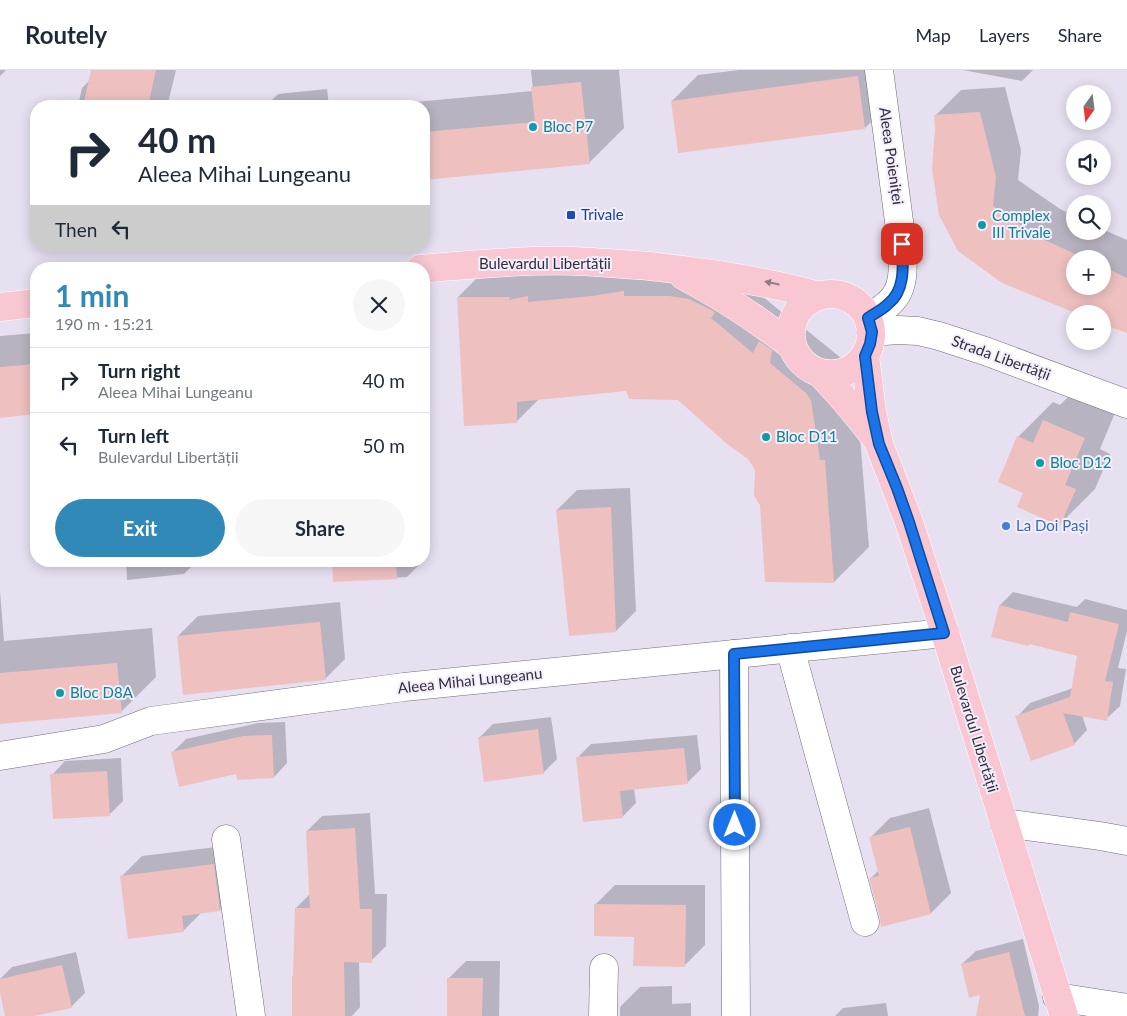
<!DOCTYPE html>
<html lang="en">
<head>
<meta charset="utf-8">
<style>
  :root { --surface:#fff; --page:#f6f6f7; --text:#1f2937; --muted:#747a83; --line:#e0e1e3; --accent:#3089b7 }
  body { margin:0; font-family:Lato,sans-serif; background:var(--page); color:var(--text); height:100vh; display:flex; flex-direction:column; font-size:19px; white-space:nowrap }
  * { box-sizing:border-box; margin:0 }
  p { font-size:16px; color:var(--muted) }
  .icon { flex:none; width:28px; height:28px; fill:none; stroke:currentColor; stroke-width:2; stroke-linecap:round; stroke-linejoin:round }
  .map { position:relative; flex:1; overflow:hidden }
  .drawer { position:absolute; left:30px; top:192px; width:400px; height:305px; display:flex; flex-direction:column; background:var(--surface); border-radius:20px; box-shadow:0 2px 12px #0003 }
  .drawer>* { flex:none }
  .top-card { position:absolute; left:30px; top:30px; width:400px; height:152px; border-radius:20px; box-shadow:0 2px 12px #0003; background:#fff; color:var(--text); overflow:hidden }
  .needle { width:32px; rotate:194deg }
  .controls { position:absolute; left:1066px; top:15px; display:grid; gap:10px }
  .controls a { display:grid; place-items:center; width:45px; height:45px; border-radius:50%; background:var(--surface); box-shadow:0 2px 12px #0003; font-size:25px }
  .pin { position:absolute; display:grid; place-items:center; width:42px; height:42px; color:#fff; margin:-21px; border-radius:10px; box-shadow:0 2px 8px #0006 }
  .me { position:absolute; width:55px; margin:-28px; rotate:0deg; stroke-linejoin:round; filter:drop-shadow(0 0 4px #0008) }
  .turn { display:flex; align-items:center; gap:18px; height:105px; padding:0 25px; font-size:22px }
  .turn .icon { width:65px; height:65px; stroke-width:2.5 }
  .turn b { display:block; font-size:35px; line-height:42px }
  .then { display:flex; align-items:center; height:48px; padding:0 25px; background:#0003; gap:10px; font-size:19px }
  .round { display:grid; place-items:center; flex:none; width:52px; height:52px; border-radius:26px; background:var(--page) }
  .overview { display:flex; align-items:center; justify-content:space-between; height:85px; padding:0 25px }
  h1 { font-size:30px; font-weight:700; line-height:38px; color:var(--accent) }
  .primary-button { display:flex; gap:10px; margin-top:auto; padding:10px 25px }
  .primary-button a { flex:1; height:58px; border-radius:30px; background:var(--accent); color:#fff; font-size:20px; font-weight:700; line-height:58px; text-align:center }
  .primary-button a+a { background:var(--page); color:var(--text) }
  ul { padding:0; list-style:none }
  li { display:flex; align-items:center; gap:15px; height:65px; padding:0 25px; border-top:1px solid var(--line) }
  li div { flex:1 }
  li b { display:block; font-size:19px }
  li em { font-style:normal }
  header { display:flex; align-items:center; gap:30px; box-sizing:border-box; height:70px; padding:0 25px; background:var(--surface); border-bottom:1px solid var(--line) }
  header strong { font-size:24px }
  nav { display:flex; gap:28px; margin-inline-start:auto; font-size:18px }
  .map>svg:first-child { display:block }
  .shadow { fill:#0003; fill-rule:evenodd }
  .building { fill:#eec1c0 }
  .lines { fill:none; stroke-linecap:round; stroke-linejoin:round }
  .minor-casing { stroke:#726c7c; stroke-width:29 }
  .major-casing { stroke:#fff; stroke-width:29 }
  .minor { stroke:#fff; stroke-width:28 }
  .major { stroke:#f8c7d1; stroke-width:28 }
  .oneway { fill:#947a83 }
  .route-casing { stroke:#114b97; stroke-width:12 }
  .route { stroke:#1a73e8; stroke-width:9 }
  .culture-dot { fill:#0f9aa8; stroke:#f3edfe; stroke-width:2 }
  .transit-dot { fill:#1a4fb4; stroke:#f3edfe; stroke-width:2 }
  .shop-dot { fill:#3f7fe0; stroke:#f3edfe; stroke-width:2 }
  .labels { text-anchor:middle; stroke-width:4; stroke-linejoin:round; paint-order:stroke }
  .culture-label { font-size:15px; fill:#0d838f; stroke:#f3edfe; text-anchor:start }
  .street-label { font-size:15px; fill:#312e35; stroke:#f3edfe }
  .transit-label { font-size:15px; fill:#164399; stroke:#f3edfe; text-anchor:start }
  .shop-label { font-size:15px; fill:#366cbe; stroke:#f3edfe; text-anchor:start }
</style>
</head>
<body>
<header>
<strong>Routely</strong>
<nav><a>Map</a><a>Layers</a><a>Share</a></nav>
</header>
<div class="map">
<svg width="1127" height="946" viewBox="0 0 1127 946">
  <rect width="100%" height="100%" fill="#e6e0f1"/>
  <g class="shadow">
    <path d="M0,0H6L0,6Z"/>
    <path d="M92,0H176L168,33L166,36H78L82,18L90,10Z"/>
    <path d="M531,0H619L624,58L589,93L424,109V36H372L533,21Z"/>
    <path d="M739,0H886L891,32L865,58L672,31L698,5Z"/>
    <path d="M963,0H1033L1022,11Z"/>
    <path d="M1005,17L1021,80L1018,110L1060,139L1075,146V161H1102V159L1127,170V262L1102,244L1002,212L936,58L935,46L961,20ZM1075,189H1102V216H1075Z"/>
    <path d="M327,19L329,36H266L278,24Z"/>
    <path d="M493,192L745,212L785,245L795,236L806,245L804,258L841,288L846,294L855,356L859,355L869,477L834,512L762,435L756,399L749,388L679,329L627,320L539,329L516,352L458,227Z"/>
    <path d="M36,263V343L0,347V266Z"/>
    <path d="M1079,316L1119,333L1100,379L1110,384L1095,419L1060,454L1025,423L1018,367L1053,332L1060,335Z"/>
    <path d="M630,418L636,541L616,561L557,440L577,420Z"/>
    <path d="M424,432L427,487L424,490Z"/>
    <path d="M126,491H197L184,504L127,510Z"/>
    <path d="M333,491H423L407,507L334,511Z"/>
    <path d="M0,521L4,571L152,558L156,607L121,642L0,653Z"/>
    <path d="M1013,522L1077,537L1085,529L1127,540V561L1118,598L1126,599L1120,636L1106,649L1082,645L1087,660L1074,674L1017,647L1030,633L1073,618L1078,585L1030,573L1028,575L992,566L1000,535Z"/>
    <path d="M340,532L345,589L325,609L178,566L198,546Z"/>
    <path d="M551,647L557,689L543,703L479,668L493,654Z"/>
    <path d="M285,652L287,693L274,707L237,702L173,682L186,669L258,653Z"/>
    <path d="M697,665L701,699L687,713L634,718L636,733L622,747L578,687L591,674Z"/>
    <path d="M121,688L123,731L109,745L52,705L65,691Z"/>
    <path d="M929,738L951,823L931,843L882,855L871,808L879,800L870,768L890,748Z"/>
    <path d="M370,743L375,824H387L386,876L371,891H359L360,937L352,946H294L296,838L310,824L307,761L322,746Z"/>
    <path d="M233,775L240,819L220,840L202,842L183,861L122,806L142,786Z"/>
    <path d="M615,815H705V875L685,895L635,866L595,835Z"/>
    <path d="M1023,869L1039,936L1038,946H978L981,924L962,894L976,881Z"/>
    <path d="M76,882L85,923L71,937L29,946H6L0,918V909L12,897Z"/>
    <path d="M466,891H500L499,946H448L449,908Z"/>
    <path d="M672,916V934L691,933V946H620V937L640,917Z"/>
    <path d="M886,933L888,946H835L843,938Z"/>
  </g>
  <g class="building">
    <path d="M91,0H156L148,36H83Z"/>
    <path d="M858,6L865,59L678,83L671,31Z"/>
    <path d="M581,12L590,94L424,110V62L535,52L531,17Z"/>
    <path d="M980,42L996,107L993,136L1034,165L1086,189H1075V216H1102V196L1127,208V263L1102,254V244H1078L1002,213L958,181L939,145L932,99L935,58L934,45Z"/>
    <path d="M624,221V226H669L689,229L715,242L711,248L753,283L759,271L772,280L770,293L806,323L811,330L820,390H825L834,513L765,512L760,435L754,426L755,400L748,389L727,374L678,330L629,329L626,321L517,332V353L464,356L457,227H510L509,230L528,226V232L592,226Z"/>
    <path d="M36,294V344L0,348V297Z"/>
    <path d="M1043,350L1085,368L1065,415L1076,419L1060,456L1017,437L1023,423L998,412L1017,366L1033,373Z"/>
    <path d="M611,437L616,562L569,566L556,440Z"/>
    <path d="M332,491H396L397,509L333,512Z"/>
    <path d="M999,535L1068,552L1070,542L1119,554L1105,611L1113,612L1107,651L1063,643L1075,675L1031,691L1015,646L1070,627L1077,586L1029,574L1028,576L991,567Z"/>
    <path d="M320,552L326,610L183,625L177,566Z"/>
    <path d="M117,593L122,643L0,654V603Z"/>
    <path d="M538,659L544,704L484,712L478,667Z"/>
    <path d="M272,665L274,708L237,710L236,704L179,717L171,682L243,666Z"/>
    <path d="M684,678L688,714L620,721L623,748L583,752L576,687Z"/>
    <path d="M107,701L110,746L53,749L50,704Z"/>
    <path d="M910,757L931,844L881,857L880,848L869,808L879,806L869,767Z"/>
    <path d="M355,758L360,839H372V893L344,892L345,946H292V906H293L295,838H310L306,761Z"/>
    <path d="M214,794L220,841L182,846L184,862L128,869L120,806Z"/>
    <path d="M594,834L686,835L685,897L633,896L634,867L594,866Z"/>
    <path d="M1009,882L1025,946H976L980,925L969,928L961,894Z"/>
    <path d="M62,895L72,938L34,946H5L0,923V909Z"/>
    <path d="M447,908H483L482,946H447Z"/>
  </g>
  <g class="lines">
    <g class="minor-casing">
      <g id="minor">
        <path d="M868,248C875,243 882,240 888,234C906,220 903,194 902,174L879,0"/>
        <path d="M871,262L898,260L918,261L939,266L985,281L1127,334"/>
        <path d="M790,578L865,852"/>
        <path d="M734,584L736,946"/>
        <path d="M0,686L104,669L151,651L404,617L945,563"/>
        <path d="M1004,753L1100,766L1127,771"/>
        <path d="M226,769L251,946"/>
        <path d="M1057,927L1127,938"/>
        <path d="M603,946L604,898"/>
      </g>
    </g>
    <g class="major-casing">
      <g id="major">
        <path d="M420,199C471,194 521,190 572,191C597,192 622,194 648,196C706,202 762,210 819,226"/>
        <path d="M684,206C722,226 757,249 791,275"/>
        <circle cx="831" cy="264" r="40"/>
        <path d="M0,237L36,233"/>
        <path d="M865,286L872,342L879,374L909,452L945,563L1064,946"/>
        <path d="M820,303C840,323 857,344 874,366"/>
      </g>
    </g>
    <use href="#minor" class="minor"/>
    <use href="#major" class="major"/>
  </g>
  <defs><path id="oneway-solid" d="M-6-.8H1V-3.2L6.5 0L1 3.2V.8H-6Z" transform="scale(1.25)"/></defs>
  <use class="oneway" href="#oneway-solid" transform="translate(772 213) rotate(-168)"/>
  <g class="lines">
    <g class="route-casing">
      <path id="route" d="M735,755L734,584L944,563L909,452L897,418L879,374L872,342L865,286L870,274L872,262L868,248C875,243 882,240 888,234C906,220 903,194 902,174"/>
    </g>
    <use href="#route" class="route"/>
  </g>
  <g class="culture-dot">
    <circle cx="533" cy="57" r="5"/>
    <circle cx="982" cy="155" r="5"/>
    <circle cx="766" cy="367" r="5"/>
    <circle cx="1040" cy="393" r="5"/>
    <circle cx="60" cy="623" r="5"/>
  </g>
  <rect class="transit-dot" x="566" y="140" width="10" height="10" rx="2.5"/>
  <circle class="shop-dot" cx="1006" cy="456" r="5"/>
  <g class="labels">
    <g class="culture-label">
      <text x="543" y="62">Bloc P7</text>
      <text x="992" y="151">Complex<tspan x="992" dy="17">III Trivale</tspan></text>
      <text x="776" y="372">Bloc D11</text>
      <text x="1050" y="398">Bloc D12</text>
      <text x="70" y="628">Bloc D8A</text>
    </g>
    <g class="street-label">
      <text transform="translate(891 86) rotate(82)" y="5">Aleea Poieniței</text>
      <text x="545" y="199">Bulevardul Libertății</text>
      <text transform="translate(1001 288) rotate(20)" y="5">Strada Libertății</text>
      <text transform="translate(470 611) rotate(-6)" y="5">Aleea Mihai Lungeanu</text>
      <text transform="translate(974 659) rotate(73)" y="5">Bulevardul Libertății</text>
    </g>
    <g class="transit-label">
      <text x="581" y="150">Trivale</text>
    </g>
    <g class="shop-label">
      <text x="1016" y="461">La Doi Pași</text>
    </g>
  </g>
</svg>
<div class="controls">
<a><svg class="needle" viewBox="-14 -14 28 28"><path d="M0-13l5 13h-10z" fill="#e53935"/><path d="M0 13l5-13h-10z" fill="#747a83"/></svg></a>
<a><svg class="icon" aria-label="sound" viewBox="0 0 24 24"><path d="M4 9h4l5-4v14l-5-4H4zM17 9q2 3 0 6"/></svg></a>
<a><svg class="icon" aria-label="search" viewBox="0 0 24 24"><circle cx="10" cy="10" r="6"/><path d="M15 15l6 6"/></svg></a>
<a>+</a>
<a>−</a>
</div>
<div class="pin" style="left:902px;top:174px;background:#d93025"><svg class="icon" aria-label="arrive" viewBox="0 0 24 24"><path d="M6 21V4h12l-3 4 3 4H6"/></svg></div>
<svg class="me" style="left:735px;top:755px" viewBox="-20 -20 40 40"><circle r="17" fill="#1a73e8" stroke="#fff" stroke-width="3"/><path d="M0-11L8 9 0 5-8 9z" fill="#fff"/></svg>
<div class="top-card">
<div class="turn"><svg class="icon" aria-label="right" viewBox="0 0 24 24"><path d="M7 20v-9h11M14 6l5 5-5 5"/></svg><div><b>40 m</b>Aleea Mihai Lungeanu</div></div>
<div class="then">Then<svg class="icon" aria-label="left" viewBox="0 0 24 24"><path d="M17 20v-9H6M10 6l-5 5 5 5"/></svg></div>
</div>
<section class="drawer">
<div class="overview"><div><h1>1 min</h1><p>190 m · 15:21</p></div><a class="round"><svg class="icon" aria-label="close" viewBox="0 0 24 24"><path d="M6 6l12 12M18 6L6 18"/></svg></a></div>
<ul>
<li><svg class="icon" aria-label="right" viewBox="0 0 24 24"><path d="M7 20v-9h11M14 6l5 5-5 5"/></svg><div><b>Turn right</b><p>Aleea Mihai Lungeanu</p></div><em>40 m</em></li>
<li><svg class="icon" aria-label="left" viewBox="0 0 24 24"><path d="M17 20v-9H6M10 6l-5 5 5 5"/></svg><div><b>Turn left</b><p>Bulevardul Libertății</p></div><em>50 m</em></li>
</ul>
<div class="primary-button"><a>Exit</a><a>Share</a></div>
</section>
</div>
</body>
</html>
